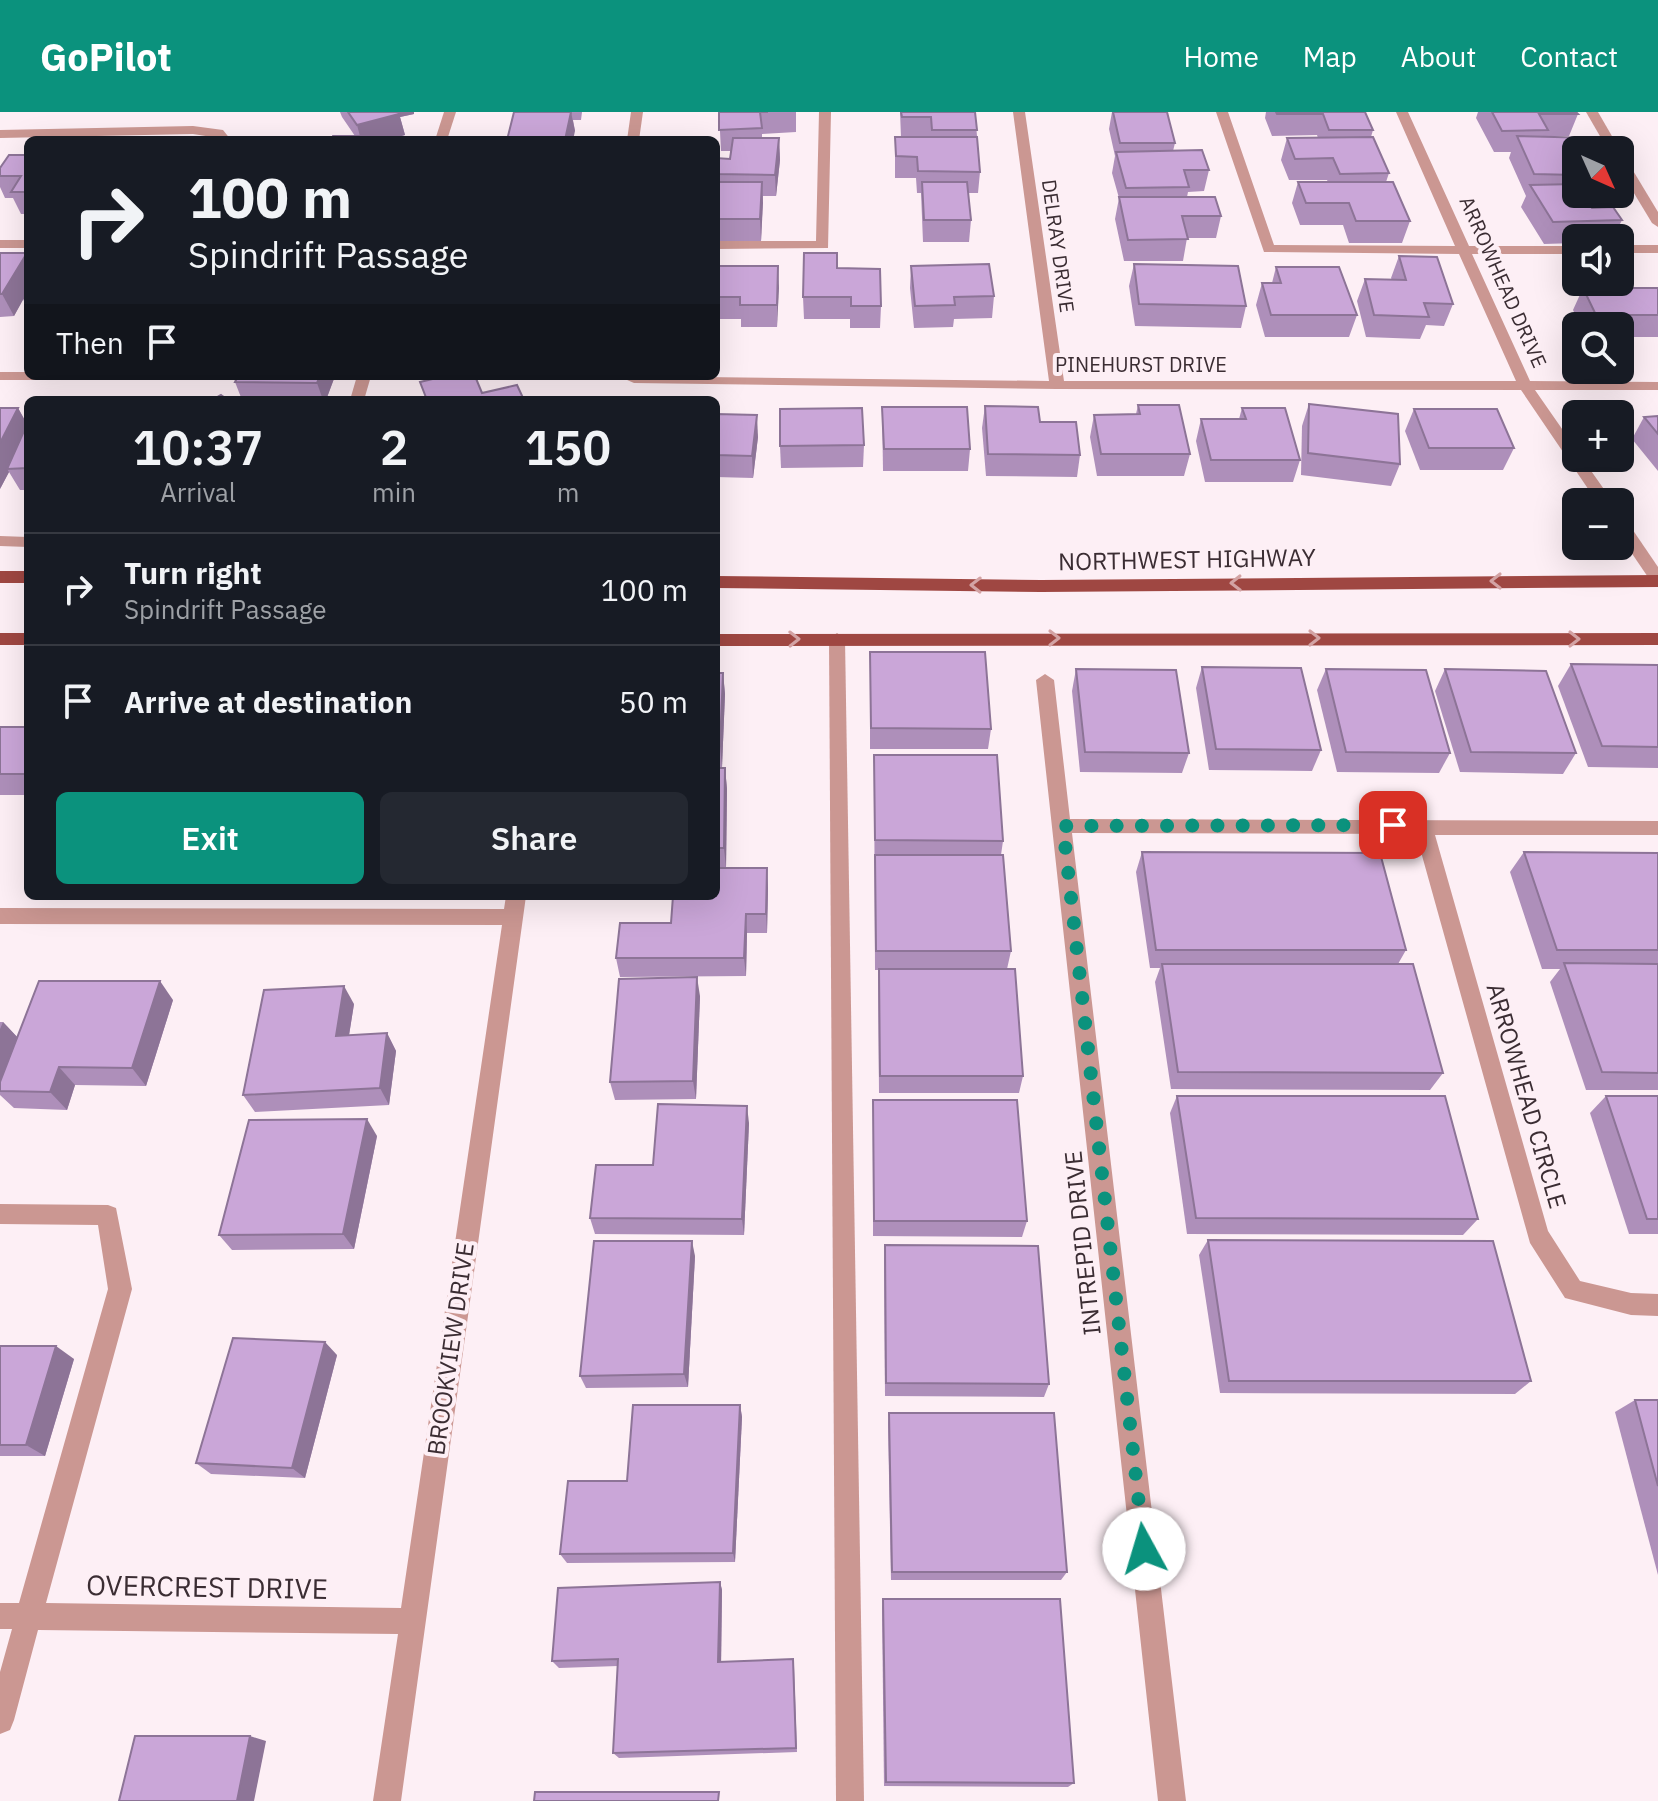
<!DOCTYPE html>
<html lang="en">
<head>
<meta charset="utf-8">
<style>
  :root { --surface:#171b24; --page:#242831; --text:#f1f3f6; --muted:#9ea1a6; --line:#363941; --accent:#0b927d }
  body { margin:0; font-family:"IBM Plex Sans",sans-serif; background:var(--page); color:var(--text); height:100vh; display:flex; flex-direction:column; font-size:30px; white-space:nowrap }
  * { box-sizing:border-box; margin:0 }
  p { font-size:26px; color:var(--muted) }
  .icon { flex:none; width:44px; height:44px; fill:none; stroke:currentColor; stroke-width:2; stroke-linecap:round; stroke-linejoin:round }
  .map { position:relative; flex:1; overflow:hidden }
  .panel { position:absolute; left:24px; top:284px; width:696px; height:504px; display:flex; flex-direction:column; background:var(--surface); border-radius:12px; box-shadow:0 8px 32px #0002 }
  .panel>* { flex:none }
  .guide { position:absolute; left:24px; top:24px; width:696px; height:244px; border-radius:12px; box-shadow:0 8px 32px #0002; background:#171b24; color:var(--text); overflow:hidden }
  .needle { width:52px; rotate:135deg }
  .fabs { position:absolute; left:1562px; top:24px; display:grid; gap:16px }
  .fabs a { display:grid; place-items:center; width:72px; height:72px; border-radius:12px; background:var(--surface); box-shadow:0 8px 32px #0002; font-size:40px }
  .pin { position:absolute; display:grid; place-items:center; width:68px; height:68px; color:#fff; margin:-34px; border-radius:16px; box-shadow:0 4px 12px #0006 }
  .me { position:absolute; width:88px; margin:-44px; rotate:354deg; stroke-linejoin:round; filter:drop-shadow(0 0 6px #0008) }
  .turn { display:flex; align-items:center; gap:28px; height:168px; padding:0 32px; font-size:36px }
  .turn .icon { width:104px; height:104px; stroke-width:2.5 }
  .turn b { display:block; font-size:56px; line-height:68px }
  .then { display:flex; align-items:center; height:76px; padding:0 32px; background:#0003; gap:16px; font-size:30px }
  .eta { display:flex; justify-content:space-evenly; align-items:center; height:136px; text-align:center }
  .eta b { font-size:48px; font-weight:600; line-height:56px }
  .cta { display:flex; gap:16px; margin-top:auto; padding:16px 32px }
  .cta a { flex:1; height:92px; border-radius:12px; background:var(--accent); color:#fff; font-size:32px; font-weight:600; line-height:92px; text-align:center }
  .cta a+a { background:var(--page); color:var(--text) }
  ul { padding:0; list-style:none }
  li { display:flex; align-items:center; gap:24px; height:112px; padding:0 32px; border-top:2px solid var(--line) }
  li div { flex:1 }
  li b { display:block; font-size:30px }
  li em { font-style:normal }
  header { display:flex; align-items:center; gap:48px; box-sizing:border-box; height:112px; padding:0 40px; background:var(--accent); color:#fff }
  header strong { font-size:38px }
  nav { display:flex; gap:44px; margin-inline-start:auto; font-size:28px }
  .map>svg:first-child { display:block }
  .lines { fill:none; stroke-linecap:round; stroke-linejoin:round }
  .minor { fill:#cb9792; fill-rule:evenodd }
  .major { fill:#9f4742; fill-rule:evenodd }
  .wall { fill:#ae8fba }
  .shaded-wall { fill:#8d7497 }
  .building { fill:#caa6d8; stroke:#8d7497; stroke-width:2 }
  .oneway { stroke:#d3a3a4 }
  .route { stroke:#0b927d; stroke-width:14; stroke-dasharray:0 25.2 }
  .labels { text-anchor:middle; stroke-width:8; stroke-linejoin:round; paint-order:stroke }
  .far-street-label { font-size:20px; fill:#3b2d33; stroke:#fdeff5 }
  .street-label { font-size:24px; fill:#3b2d33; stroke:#fdeff5 }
  .near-street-label { font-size:28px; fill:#3b2d33; stroke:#fdeff5 }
</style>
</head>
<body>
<header>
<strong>GoPilot</strong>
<nav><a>Home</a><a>Map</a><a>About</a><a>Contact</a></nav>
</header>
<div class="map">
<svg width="1658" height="1689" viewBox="0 0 1658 1689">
  <rect width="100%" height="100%" fill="#fdeff5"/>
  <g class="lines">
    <g class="minor">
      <path d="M444,0H456L447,28H435Z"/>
      <path d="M631,0H643L639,28H627Z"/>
      <path d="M819,0H831L828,136L716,137V129H816Z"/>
      <path d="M1013,0H1025L1064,269H1516L1459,142L1264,140L1216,0H1228L1274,133L1455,134L1396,0H1408L1469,134H1576V142H1472L1530,269L1658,270V278H1535L1576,337V346H1582L1613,390H1597L1521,278L1057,277L634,271L618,264L1049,269Z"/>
      <path d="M1586,0H1598L1620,38H1608Z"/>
      <path d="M193,14L223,18L231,28L193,22L0,26V18Z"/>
      <path d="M1620,43L1626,47L1658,100V115L1652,111L1620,58Z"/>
      <rect x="0" y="128" width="28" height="8"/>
      <rect x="1620" y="133" width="38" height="8"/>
      <path d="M0,260H28V264H49L42,268H0Z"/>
      <path d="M357,264H371L364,288H350Z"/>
      <path d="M1620,407L1626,408L1658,455V473L1652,471L1620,424Z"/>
      <path d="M0,424L28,425V435L0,434Z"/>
      <path d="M837,521L845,527L864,1689H836L829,527Z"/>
      <path d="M1045,562L1054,568L1070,707L1658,709V723H1435L1548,1119L1580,1169L1631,1181L1658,1182V1204L1631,1203L1565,1186L1530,1131L1416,722L1072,721L1186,1689H1158L1036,568Z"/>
      <path d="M506,784H526L401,1689H373L398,1522L38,1518L14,1608L10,1618L0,1622V1560L12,1517H0V1491H19L108,1177L98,1113L0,1112V1092L108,1093L116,1096L132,1177L46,1491L401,1496L502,813L0,812V796L504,797Z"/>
    </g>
    <g class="major">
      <rect x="0" y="459" width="28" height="12"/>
      <path d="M1658,463V475L1041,480L716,476V464L1041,468Z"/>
      <rect x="0" y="521" width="28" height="12"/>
      <path d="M1658,521V533L716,534V522Z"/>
    </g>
  </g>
  <g class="wall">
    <path d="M340,0H414V2L400,5L405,23L387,28L355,24L342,5Z"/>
    <path d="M514,0H582L581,8H573L575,19Z"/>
    <path d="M719,0H796V20L762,22V26H779L780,48L776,84H763L761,129H716V46L730,47L731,39H721Z"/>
    <path d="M900,0H975L980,60L978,81H968L971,108L969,130H923L921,81H917L916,66H895V25H901Z"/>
    <path d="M1112,0H1167L1175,31L1173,39L1209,58L1204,79L1188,80L1187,85L1221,104L1216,126H1187L1183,149H1124L1115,107L1119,86L1112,61L1115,44L1109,17Z"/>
    <path d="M1266,0H1365L1373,18L1371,25L1389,61L1386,70L1410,109L1402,131H1349L1343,113H1300L1292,91L1298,70H1328L1327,68H1289L1281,48L1287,26H1318L1317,23L1272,24L1265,6Z"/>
    <path d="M1478,0H1576L1578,2L1569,24H1546L1545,25L1576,38V82L1592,96L1622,108L1613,126H1576V131L1544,132L1521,95L1526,84L1509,46L1511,40H1494L1476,6Z"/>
    <path d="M28,43V102H21L13,86H5L0,75V56Z"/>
    <path d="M0,141H27L28,144V197L23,187L14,204L0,205Z"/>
    <path d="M1399,144L1453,192L1444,214L1426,213L1420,227L1366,225L1357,189L1365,167L1392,168L1391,166Z"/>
    <path d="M1134,152L1246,194L1241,216L1135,214L1129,174Z"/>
    <path d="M716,154H778L777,215H741V207H716Z"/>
    <path d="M911,154L994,184L992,206L954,207L953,215L914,216L910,176Z"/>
    <path d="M1276,155L1357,203L1349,225H1265L1256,193L1262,171H1272Z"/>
    <path d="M837,156L881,194L880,216H850V207H804L803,185Z"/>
    <path d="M1583,176H1658V225H1620V214H1581L1573,198Z"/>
    <path d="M238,264H335L326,288H242L235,270Z"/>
    <path d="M1309,292L1400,352L1391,374L1301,363L1302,314Z"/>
    <path d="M1138,293L1190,342L1184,364H1097L1090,325L1094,303L1136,302Z"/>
    <path d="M985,294L1040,310L1080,343L1077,365L986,364L982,316Z"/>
    <path d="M882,295L970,337L968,359H883Z"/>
    <path d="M18,296L27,312L28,310V378H20L9,360L0,377Z"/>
    <path d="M1242,296L1300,348L1293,370H1205L1196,329L1201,307H1239Z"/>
    <path d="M1414,297L1514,336L1503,358H1420L1405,319Z"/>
    <path d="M716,302L758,325L753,366L716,365Z"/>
    <path d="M1658,304V359L1632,327L1644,305Z"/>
    <path d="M864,333L863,355L781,356L780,334Z"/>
    <path d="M870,540L991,617L988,637H870Z"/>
    <path d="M1571,552L1658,553V656L1588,655L1558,574Z"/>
    <path d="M1202,555L1321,638L1312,659L1209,658L1196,576Z"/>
    <path d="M1076,557L1189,641L1182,661L1080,660L1072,579Z"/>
    <path d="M1326,557L1450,641L1439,661L1337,660L1317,578Z"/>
    <path d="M1445,557L1576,641L1563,662L1460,660L1435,579Z"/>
    <path d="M716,561H723L725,582L722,655H716Z"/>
    <rect x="0" y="615" width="28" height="68"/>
    <path d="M874,643L1003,729L1001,743L1011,839L1007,857L1023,964L1019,981H879L878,858H875Z"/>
    <path d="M716,656H725L727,677L726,756H767L768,776L767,821H747L746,864L620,865L616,846L716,784Z"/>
    <path d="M1142,740L1406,838L1398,852L1443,961L1430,978L1171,977L1155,870L1160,856H1150L1136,760Z"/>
    <path d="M1524,740L1658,741V978H1586L1550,870L1560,857H1542L1510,760Z"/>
    <path d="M700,884L696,987L615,988L610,970Z"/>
    <path d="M173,888L146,974L75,973L67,998L14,996L0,983V910H3L17,925Z"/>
    <path d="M354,892L349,923L387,921L396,939L389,993L255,1000L243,983Z"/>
    <path d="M1177,984L1478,1107L1463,1123L1187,1122L1170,1001Z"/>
    <path d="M1606,984H1658V1122H1629L1590,1001Z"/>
    <path d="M873,988L1027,1109L1022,1125L873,1124Z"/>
    <path d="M749,1011L744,1123L595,1122L590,1106L653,1053Z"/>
    <path d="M377,1024L354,1137L232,1138L219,1123Z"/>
    <path d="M1208,1128L1531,1269L1515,1282L1220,1281L1199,1143Z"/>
    <path d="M885,1133L1049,1272L1044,1285L885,1284L884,1148Z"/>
    <path d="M695,1144L688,1275L586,1276L580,1264Z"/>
    <path d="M0,1234L74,1247L45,1344H0Z"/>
    <path d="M337,1243L305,1366L211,1362L196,1351Z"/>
    <path d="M1635,1288H1658V1463L1615,1300Z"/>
    <path d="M740,1293L742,1305L735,1450L567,1451L560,1442L627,1369Z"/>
    <path d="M889,1301L1067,1460L1061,1468H891L888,1312Z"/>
    <path d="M720,1470L722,1478L721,1550L794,1554L797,1640L619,1646L613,1641L618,1554L559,1556L552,1549Z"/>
    <path d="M883,1487L1074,1671L1068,1675L884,1674L882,1495Z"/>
  </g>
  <g class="shaded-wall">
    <path d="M391,0H414V2L400,5L405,23L387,28H361L357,13Z"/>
    <path d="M571,0L575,19L573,28H565Z"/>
    <path d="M779,26L780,48L776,84L775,63Z"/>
    <path d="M762,70L763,91L761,129L760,107Z"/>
    <path d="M27,141L28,144V179L14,204L2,182Z"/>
    <path d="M778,154L779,176L777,215V193Z"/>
    <path d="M320,264H335L326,288H323L317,271Z"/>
    <path d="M18,296L28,314L7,357L9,360L0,377V331Z"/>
    <path d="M757,303L758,325L753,366L752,344Z"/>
    <path d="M723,561L725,582L722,655L720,634Z"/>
    <path d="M725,656L727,677L726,756L724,736Z"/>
    <path d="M767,756L768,776L767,821L766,802Z"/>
    <path d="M746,802L747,821L746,864L744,846Z"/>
    <path d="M697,865L700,884L696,987L693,969Z"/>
    <path d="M160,869L173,888L146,974L132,956Z"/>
    <path d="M344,874L354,892L346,942L336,924Z"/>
    <path d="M3,910L20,928L0,979V917Z"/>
    <path d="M387,921L396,939L389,993L380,976Z"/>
    <path d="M59,955L75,973L67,998L50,980Z"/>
    <path d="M747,994L749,1011L744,1123L742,1107Z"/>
    <path d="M367,1007L377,1024L354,1137L343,1122Z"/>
    <path d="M692,1129L695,1144L688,1275L684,1262Z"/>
    <path d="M325,1230L337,1243L305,1366L292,1356Z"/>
    <path d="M56,1234L74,1247L45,1344L26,1333Z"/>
    <path d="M740,1293L742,1305L735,1450L733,1441Z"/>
    <path d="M720,1470L722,1478L721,1557L718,1550Z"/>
    <path d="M250,1624L266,1629L254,1689H237Z"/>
  </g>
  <g class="building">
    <path d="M348,0H398L399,2L357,13Z"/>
    <path d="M514,0H571L565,28H507Z"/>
    <path d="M719,0H768H760L762,16L719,18Z"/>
    <path d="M901,0H975L977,18H932L931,5H902Z"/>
    <path d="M1113,0H1167L1175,31H1120Z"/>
    <path d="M1276,0H1365L1373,18H1329L1323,2H1277Z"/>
    <path d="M1492,0H1576L1578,2H1539L1548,18L1502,19Z"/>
    <path d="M333,24H386L385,28H331Z"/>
    <path d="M1517,24L1595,26L1601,38H1576V63L1534,62Z"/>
    <path d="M895,25H977L980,60L918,59L917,45L896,44Z"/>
    <path d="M1373,25L1389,61L1340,62L1333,46L1295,47L1287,26Z"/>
    <path d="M733,26H779L775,63L716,62V46L730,47Z"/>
    <path d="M1202,38L1209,58H1184L1189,75L1126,76L1116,40Z"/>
    <path d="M9,43H28V80H11L21,64H0V56Z"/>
    <path d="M716,70H762L760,107H716Z"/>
    <path d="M922,70H967L971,108H924Z"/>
    <path d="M1298,70H1393L1410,109H1356L1349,91H1306Z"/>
    <path d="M1576,72V82H1583L1592,96L1613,95L1622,108L1553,110L1530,73Z"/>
    <path d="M1119,85H1215L1221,104H1182L1188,127L1128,128Z"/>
    <path d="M0,141H27L2,182H0Z"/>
    <path d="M804,141H837V156L880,157L881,194H851V185H803Z"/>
    <path d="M1399,144L1437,145L1453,192L1424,191L1429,205L1374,203L1365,167L1406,168Z"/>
    <path d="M989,152L994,184L954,185L955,193L915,194L911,154Z"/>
    <path d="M1134,152L1238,154L1246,194L1139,192Z"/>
    <path d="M716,154H778L777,193H740V185H716Z"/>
    <path d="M1276,155H1339L1357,203H1271L1262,171H1281Z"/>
    <path d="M1583,176H1658V203H1596Z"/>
    <path d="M28,177V186H23Z"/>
    <path d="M238,264H320L317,271L235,270Z"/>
    <path d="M445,264H475L482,281L517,273L524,288H427L420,270Z"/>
    <path d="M221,283L228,288H212Z"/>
    <path d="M1309,292L1398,302L1400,352L1308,341Z"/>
    <path d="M1138,293H1179L1190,342H1101L1094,303L1140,302Z"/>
    <path d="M985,294L1038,295L1040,310H1076L1080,343L988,342Z"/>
    <path d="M882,295H967L970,337H884Z"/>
    <path d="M0,296H18L0,331Z"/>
    <path d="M862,296L864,333L780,334V297Z"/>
    <path d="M1242,296H1285L1300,348H1211L1201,307H1246Z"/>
    <path d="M1414,297H1497L1514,336H1429Z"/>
    <path d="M716,302L757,303L752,344L716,343Z"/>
    <path d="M1658,304V322L1644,305Z"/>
    <path d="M28,310V356L7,357Z"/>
    <path d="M870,540H985L991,617L871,616Z"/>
    <path d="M1571,552L1658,553V635L1602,634Z"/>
    <path d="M1202,555L1301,556L1321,638L1216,637Z"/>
    <path d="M1076,557L1176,558L1189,641L1085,640Z"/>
    <path d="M1326,557L1426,558L1450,641L1346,640Z"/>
    <path d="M1445,557L1546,559L1576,641L1471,640Z"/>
    <path d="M716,561H723L720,634H716Z"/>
    <path d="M0,615H28V657L26,662H0Z"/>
    <path d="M874,643H997L1003,729L875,728Z"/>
    <path d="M716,656H725L724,736H716Z"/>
    <path d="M1142,740L1380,741L1406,838H1156Z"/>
    <path d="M1524,740L1658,741V838H1557Z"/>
    <path d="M875,743H1003L1011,839H876Z"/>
    <path d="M716,756H767L766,802H746L744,846H616L620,811H671L673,784H716Z"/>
    <path d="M1564,851L1658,852V961L1602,960Z"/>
    <path d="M1162,852H1413L1443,961L1178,960Z"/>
    <path d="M879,857H1015L1023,964H880Z"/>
    <path d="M697,865L693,969L610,970L619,867Z"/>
    <path d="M39,869H160L132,956L59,955L50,980L0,979V970Z"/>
    <path d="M344,874L336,924L387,921L380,976L243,983L264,878Z"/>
    <path d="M1177,984H1445L1478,1107L1196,1106Z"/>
    <path d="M1606,984H1658V1107H1647Z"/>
    <path d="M873,988H1017L1027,1109H874Z"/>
    <path d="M658,992L747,994L742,1107L590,1106L596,1053H653Z"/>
    <path d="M367,1007L343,1122L219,1123L249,1008Z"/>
    <path d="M1208,1128L1493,1129L1531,1269H1229Z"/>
    <path d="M594,1129H692L684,1262L580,1264Z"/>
    <path d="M885,1133L1038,1134L1049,1272L886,1271Z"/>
    <path d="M233,1226L325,1230L292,1356L196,1351Z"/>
    <path d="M0,1234H56L26,1333H0Z"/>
    <path d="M1635,1288H1658V1374Z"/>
    <path d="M633,1293H740L733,1441L560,1442L568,1369H627Z"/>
    <path d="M889,1301H1054L1067,1460H892Z"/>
    <path d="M720,1470L718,1550L793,1547L796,1636L613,1641L618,1547L552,1549L558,1476Z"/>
    <path d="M883,1487H1060L1074,1671L886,1670Z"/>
    <path d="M135,1624H250L237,1689H119Z"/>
    <path d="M535,1680H719L718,1689H534Z"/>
  </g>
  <defs><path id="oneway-chevron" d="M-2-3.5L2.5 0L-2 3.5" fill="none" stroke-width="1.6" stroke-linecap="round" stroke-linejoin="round" transform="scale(2)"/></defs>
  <g class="oneway">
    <use href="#oneway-chevron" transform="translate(1496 469) rotate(180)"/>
    <use href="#oneway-chevron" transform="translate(1236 471) rotate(179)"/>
    <use href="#oneway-chevron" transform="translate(976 473) rotate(-179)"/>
    <use href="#oneway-chevron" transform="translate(1054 526)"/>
    <use href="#oneway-chevron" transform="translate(1314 526)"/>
    <use href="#oneway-chevron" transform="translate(794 527) rotate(-1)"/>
    <use href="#oneway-chevron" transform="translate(1574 527)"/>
  </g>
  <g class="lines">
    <path class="route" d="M1144,1437L1063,714L1393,713"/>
  </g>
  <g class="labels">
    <g class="far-street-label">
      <text transform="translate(1058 134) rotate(82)" y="7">DELRAY DRIVE</text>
      <text transform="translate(1503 170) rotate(66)" y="7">ARROWHEAD DRIVE</text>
      <text x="1141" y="260">PINEHURST DRIVE</text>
    </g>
    <g class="street-label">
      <text transform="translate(1187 448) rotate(-1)" y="8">NORTHWEST HIGHWAY</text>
      <text transform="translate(1526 984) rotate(74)" y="8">ARROWHEAD CIRCLE</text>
      <text transform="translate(1083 1131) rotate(-96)" y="8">INTREPID DRIVE</text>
      <text transform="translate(451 1237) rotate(-82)" y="8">BROOKVIEW DRIVE</text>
    </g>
    <g class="near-street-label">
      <text transform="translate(207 1475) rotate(1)" y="10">OVERCREST DRIVE</text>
    </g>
  </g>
</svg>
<div class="fabs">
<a><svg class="needle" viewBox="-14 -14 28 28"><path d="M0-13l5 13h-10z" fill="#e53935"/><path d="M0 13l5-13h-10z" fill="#9ea1a6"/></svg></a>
<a><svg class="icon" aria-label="sound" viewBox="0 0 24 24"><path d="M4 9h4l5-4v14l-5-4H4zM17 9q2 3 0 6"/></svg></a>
<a><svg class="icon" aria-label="search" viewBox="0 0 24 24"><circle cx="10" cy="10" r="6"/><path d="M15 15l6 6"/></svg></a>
<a>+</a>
<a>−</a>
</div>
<div class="pin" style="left:1393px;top:713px;background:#d93025"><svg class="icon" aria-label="arrive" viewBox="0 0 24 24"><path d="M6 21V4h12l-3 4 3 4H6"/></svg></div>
<svg class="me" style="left:1144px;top:1437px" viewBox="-20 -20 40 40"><circle r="19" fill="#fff"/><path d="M0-13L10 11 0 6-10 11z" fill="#0b927d"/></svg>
<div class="guide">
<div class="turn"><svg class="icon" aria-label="right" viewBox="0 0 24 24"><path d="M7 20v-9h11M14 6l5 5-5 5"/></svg><div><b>100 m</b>Spindrift Passage</div></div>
<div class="then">Then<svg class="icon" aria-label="arrive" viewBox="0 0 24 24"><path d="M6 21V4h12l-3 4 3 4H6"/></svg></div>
</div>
<section class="panel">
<div class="eta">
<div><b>10:37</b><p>Arrival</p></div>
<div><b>2</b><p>min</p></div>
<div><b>150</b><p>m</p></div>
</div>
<ul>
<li><svg class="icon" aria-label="right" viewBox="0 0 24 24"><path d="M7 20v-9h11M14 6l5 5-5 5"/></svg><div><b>Turn right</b><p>Spindrift Passage</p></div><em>100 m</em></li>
<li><svg class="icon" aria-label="arrive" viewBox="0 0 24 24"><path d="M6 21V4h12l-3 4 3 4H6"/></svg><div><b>Arrive at destination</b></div><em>50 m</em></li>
</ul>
<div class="cta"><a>Exit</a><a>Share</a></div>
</section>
</div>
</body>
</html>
